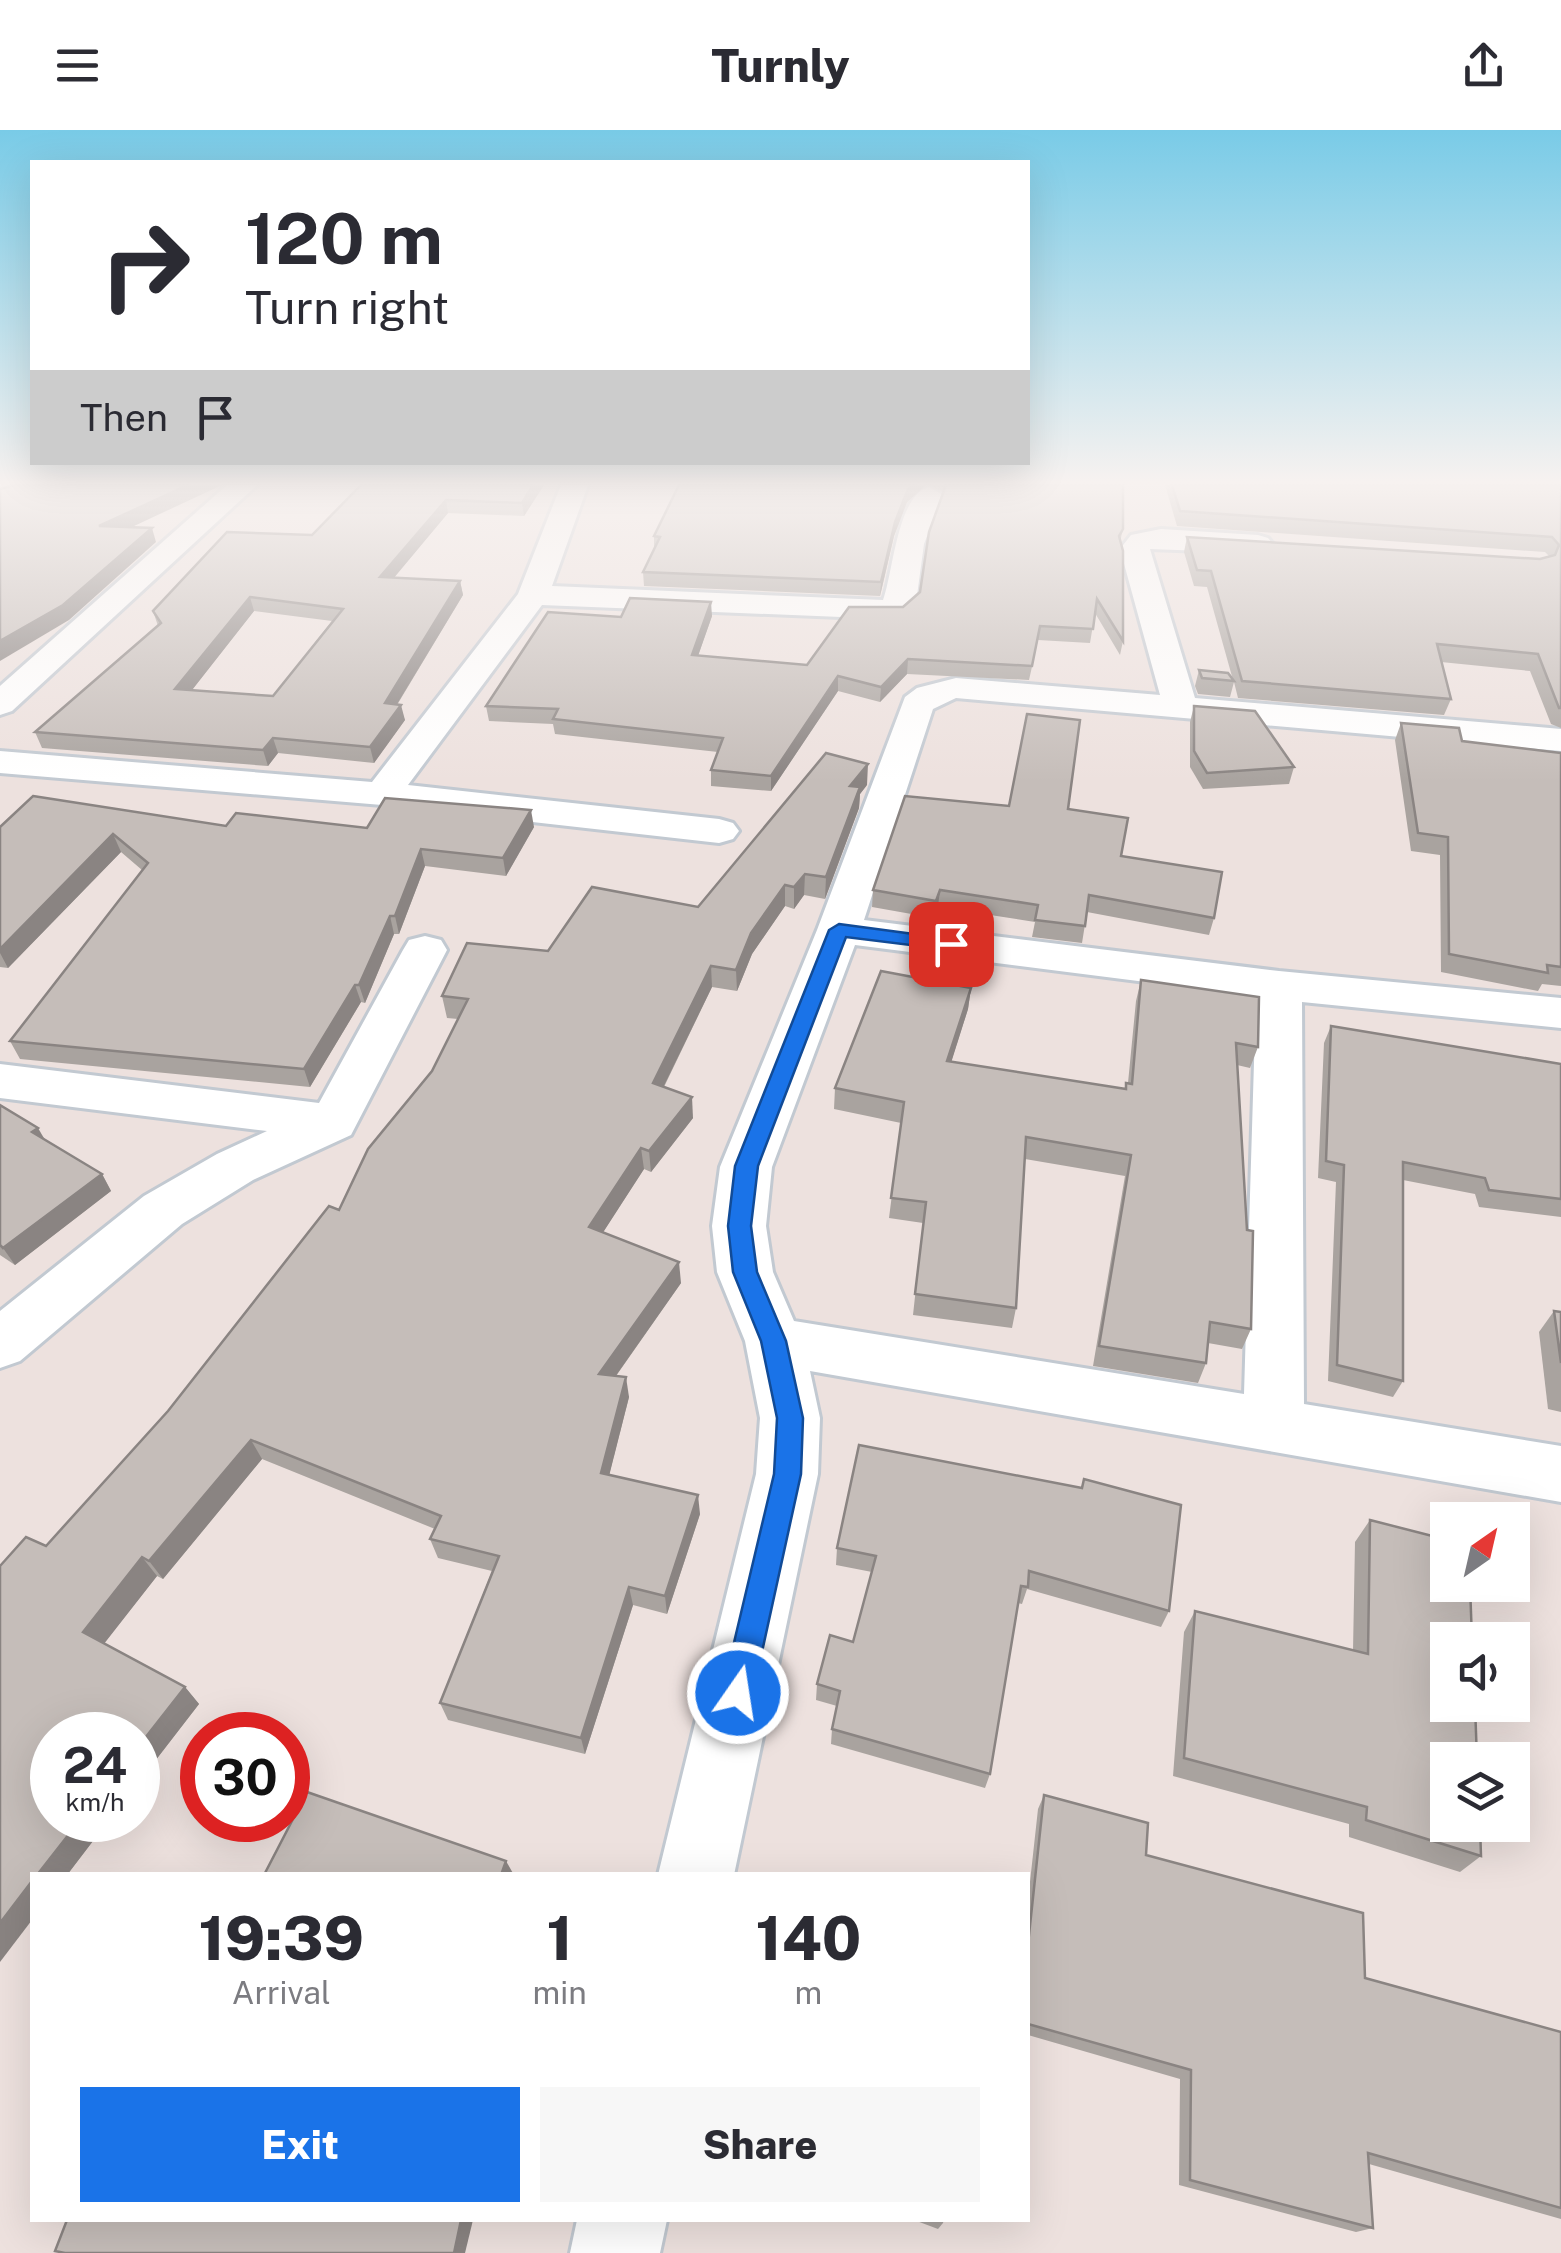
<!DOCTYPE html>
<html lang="en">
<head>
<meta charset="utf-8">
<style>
  :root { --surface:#fff; --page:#f7f7f7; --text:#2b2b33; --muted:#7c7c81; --accent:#1a73e8 }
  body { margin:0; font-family:"Public Sans",sans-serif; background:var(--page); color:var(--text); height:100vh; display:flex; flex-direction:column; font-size:38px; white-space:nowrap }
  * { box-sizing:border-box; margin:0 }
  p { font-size:32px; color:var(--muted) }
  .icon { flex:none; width:55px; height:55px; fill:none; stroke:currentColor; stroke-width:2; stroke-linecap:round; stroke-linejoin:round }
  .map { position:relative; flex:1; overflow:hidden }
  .details { position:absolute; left:30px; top:1742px; width:1000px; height:350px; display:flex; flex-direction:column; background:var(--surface); border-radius:0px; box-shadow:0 10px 40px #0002 }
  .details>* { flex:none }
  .hud { position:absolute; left:30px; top:30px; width:1000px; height:305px; border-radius:0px; box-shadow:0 10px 40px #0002; background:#fff; color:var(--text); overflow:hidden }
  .needle { width:65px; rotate:34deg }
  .fabs { position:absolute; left:1430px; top:1372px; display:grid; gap:20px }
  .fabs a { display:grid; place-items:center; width:100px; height:100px; border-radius:0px; background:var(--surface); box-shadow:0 10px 40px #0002; font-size:50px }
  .speed { position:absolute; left:30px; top:1582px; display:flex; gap:20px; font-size:50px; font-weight:700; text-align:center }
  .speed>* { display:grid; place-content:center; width:130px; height:130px; border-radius:50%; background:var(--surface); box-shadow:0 10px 40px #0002; line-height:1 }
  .speed small { font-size:25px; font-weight:400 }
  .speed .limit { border:15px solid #d22; background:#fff; color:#111 }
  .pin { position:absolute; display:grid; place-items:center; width:85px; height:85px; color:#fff; margin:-42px; border-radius:20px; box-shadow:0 5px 15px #0006 }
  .me { position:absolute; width:110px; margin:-55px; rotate:13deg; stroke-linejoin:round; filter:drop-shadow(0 0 8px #0008) }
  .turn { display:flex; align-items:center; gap:35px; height:210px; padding:0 50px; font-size:45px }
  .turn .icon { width:130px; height:130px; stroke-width:2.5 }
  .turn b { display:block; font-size:70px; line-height:85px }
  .then { display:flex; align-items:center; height:95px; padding:0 50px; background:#0003; gap:20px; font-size:38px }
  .eta { display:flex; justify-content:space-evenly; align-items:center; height:170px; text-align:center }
  .eta b { font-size:60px; font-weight:800; line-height:70px }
  .button { display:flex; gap:20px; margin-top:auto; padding:20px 50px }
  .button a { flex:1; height:115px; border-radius:0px; background:var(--accent); color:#fff; font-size:40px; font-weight:800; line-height:115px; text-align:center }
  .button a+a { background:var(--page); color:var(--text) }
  header { display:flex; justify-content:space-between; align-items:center; height:130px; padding:0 50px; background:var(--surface); font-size:45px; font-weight:800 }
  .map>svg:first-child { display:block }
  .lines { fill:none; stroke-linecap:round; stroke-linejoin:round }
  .street-casing { stroke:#c2c9d1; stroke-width:6 }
  .street { fill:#fff; fill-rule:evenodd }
  .wall { fill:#a9a39f; fill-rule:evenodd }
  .shaded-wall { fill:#8a8482 }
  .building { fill:#c5bdb9; stroke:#8a8482; stroke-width:2.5; fill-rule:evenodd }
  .route { fill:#1a73e8; stroke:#114b97; stroke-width:2.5 }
</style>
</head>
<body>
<header><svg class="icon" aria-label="menu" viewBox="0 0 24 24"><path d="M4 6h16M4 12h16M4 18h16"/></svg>Turnly<svg class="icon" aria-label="share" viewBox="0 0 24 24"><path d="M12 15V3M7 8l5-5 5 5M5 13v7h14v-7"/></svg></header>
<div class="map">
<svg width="1561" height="2123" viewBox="0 0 1561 2123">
  <rect width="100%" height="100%" fill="#ede1de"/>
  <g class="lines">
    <g class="street-casing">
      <g id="street">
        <path d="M227,355H257L12,581L0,585V556Z"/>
        <path d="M561,355H588L552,456L883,470C893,444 897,365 929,357L943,365L924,414L916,473L901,487L890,489L542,475L408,655L719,689L733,693L739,701L733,709L719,713L382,675L0,643V621L372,652L518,464Z"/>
        <path d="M1161,399L1258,405L1268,408L1273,414L1268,420L1258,423L1150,419L1195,568L1561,599V621L956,568L933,579L864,790L1279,841L1561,868V898L1302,872L1304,1274L1561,1316V1372L810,1241L820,1288L818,1344L734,1745H658L756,1344L760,1288L745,1211L717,1142L712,1096L720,1037L817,800L905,567L917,558L956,548L1160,565L1120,419L1131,405ZM855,815L1256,866L1244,1264L794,1191L773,1142L766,1096L772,1037Z"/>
        <path d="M425,806L441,810L447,820L351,1005L253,1050L182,1094L20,1231L0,1238V1181L144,1066L217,1024L267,1001L0,968V934L319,973L403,820L409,810Z"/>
        <path d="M577,2090H667L660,2123H570Z"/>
      </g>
    </g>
    <use href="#street" class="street"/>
  </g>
  <g class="wall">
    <path d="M361,355H544L524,386L448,383L394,447L460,451L463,465L397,575L405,590L374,633L278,623L268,636L42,618L35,602L158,496L153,481L312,405ZM254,481L332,491L273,566L192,560Z"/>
    <path d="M679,355H926L907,372L894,406L880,466L644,456L643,442L654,419V406Z"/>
    <path d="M929,355H1123V399L1120,412L1123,511L1120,525L1095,483L1090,513L1038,510L1029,550L907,544L880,572L838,561L771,661L711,656V640L718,622L555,604L553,594L489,591L486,576L621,487L712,486L698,526L807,535L903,477L920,462L943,362Z"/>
    <path d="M1165,355H1561V598L1551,594L1530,541L1441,532L1451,569L1444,585L1238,568L1234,552L1230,567L1198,564L1195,556L1199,540L1233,550L1207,457L1194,456L1184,422L1187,407L1540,429L1549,426L1545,422L1177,396Z"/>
    <path d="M1194,576L1294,637L1289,654L1203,659L1190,637V592Z"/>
    <path d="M1401,593L1462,611L1561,623V856L1542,854L1538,861L1441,842L1440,725L1411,721L1395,610Z"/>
    <path d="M867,655L860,664L859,678L825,769L804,765L794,779L785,776L752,824L737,861L712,857L664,957L693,988L651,1042L644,1039L603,1102L681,1153L616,1246L629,1267L609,1345L700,1384L667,1484L633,1475L585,1624L448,1590L440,1573L492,1441L438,1428L430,1409L435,1399L262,1329L163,1449L157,1446L104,1513L185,1557L199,1574L138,1653V1605L52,1690H109L67,1745H32L46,1416L168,1281L339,1080L432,941L458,889L447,888L442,866L548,821L698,777Z"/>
    <path d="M1009,676L1068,679L1121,726L1214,788L1209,805L1087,782L1082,813L1032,807L1035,792L938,777L934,788L872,777L873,760Z"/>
    <path d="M226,696L367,698L534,697L506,746L425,736L399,804H394L365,873L361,872L310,957L20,929L10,911L142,740L121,722L8,838L0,837V697Z"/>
    <path d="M1141,850L1258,917L1250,938L1237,935L1251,1199L1242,1219L1208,1213L1206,1233L1198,1253L1093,1236L1125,1046L1025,1029L1016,1178L1012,1198L913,1185L923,1093L889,1088L901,993L834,979L835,958L971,858L968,879L951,932L1125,959L1126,953H1128L1136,871Z"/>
    <path d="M1331,896L1561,934V1087L1479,1077L1475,1064L1403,1050V1251L1393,1267L1328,1251L1336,1052L1318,1048L1324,913Z"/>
    <path d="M0,975L45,1010L102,1044L111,1061L15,1135L0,1125Z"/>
    <path d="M1554,1181L1561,1182V1282L1548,1279L1539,1202Z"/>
    <path d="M1084,1349L1169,1481L1161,1497L1027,1459L1022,1474L1018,1473L990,1644L985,1658L831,1614L832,1599L837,1576L816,1570L817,1554L853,1512L872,1442L836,1435L837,1418L1081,1358Z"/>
    <path d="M1370,1390L1481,1726L1460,1742L1349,1707V1694L1173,1646L1184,1502L1195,1481L1353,1521L1355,1412Z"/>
    <path d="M1044,1665L1146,1725L1365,1848L1561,1902V2089L1369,2034L1373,2098L1356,2102L1179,2055L1180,1949L1028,1905V1770L1038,1679Z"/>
    <path d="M914,2090H944L943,2093L938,2099Z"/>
  </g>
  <g class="shaded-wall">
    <path d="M188,355H222L104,410L99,396Z"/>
    <path d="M533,355H544L524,386L522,373Z"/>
    <path d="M913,355H926L907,372L894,406L880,466L881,452L895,392L908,359Z"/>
    <path d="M446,370L448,383L383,461L380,447Z"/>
    <path d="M152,398L156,412L69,490L0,531V511Z"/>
    <path d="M460,451L463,465L388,589L385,573Z"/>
    <path d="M250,467L254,481L181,574L175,559Z"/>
    <path d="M711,472L712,486L693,540L692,525Z"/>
    <path d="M908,529L907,544L880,572L881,557Z"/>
    <path d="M838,546V561L771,661V646Z"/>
    <path d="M401,575L405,590L374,633L370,617Z"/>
    <path d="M273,608L278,623L268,636L263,620Z"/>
    <path d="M868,634L867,655L860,664L859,678L825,769L826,747L850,656Z"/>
    <path d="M531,680L534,697L506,746L503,728Z"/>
    <path d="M113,704L121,722L8,838L0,823V819Z"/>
    <path d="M421,719L425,736L399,804L395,786Z"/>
    <path d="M805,744L804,765L794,779V757Z"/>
    <path d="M785,755V776L752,824L737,861L736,840L751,803Z"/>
    <path d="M940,760L938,777L934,788L936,771Z"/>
    <path d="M390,786L394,804L365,873L359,855Z"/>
    <path d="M711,836L712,857L655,974L653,953Z"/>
    <path d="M355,855L361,872L310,957L304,939Z"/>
    <path d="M971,858L968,879L945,952L947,931Z"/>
    <path d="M692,967L693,988L651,1042L649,1021Z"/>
    <path d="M38,998L48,1015L32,1002Z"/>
    <path d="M641,1018L644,1039L593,1118L589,1097Z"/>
    <path d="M102,1044L111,1061L15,1135L3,1118Z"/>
    <path d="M679,1132L681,1153L603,1264L599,1244Z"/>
    <path d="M626,1247L629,1267L605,1362L601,1343Z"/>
    <path d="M251,1310L262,1329L163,1449L149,1431Z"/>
    <path d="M698,1365L700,1384L667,1484L665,1466Z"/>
    <path d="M142,1427L157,1446L100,1519L83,1502Z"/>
    <path d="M629,1457L633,1475L585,1624L581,1608Z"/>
    <path d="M185,1557L199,1574L138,1653V1617Z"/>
    <path d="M80,1690H109L67,1745H37Z"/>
    <path d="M506,1731L514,1745H501Z"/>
    <path d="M32,1751V1790L0,1832V1793Z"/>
    <path d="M461,2090H473L465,2123H454Z"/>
  </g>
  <g class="building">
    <path d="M15,355H188L99,396L152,398L63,475L0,511V359Z"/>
    <path d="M361,355H533L522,373L446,370L380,447L460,451L385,573L401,575L370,617L273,608L263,620L35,602L161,493L153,481L227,402L312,405ZM250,467L343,479L273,566L175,559Z"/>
    <path d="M679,355H913L908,359L895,392L881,452L643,442L660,407L654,406Z"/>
    <path d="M946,355H1123V399L1119,406L1123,421V511L1097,469L1093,499L1040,496L1032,536L908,529L881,557L838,546L771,646L711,640L723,608L553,589L558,579L486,576L548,482L621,487L630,468L711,472L692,525L807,535L849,477H903L920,462L929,402Z"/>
    <path d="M1172,355H1561V578H1559L1538,524L1437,514L1451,569L1242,551L1211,441L1197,440L1187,407L1540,429L1555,425L1559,415L1552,407L1180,381Z"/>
    <path d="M1199,540L1228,543L1234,551L1202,548Z"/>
    <path d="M1194,576L1255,581L1294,637L1207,643L1194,621Z"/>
    <path d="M1027,584L1080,590L1068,679L1128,688L1121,726L1222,742L1214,788L1089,765L1085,796L1035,790L1038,775L940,760L936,771L873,760L905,666L1009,676Z"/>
    <path d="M1401,593L1459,598L1462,611L1561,623V837L1547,835L1548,843L1449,824L1448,707L1418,703Z"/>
    <path d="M826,623L868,634L850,656L860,657L826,747L805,744L794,757L785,755L751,803L736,840L711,836L653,953L692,967L649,1021L641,1018L589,1097L679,1132L599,1244L626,1247L601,1343L698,1365L665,1466L629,1457L581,1608L440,1573L499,1426L430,1409L441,1386L251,1310L149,1431L142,1427L83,1502L185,1557L138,1617V1605H52V1690H80L37,1745H32V1751L0,1793V1436L26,1407L46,1416L168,1281L329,1076L339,1080L368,1019L432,941L468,869L442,866L467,813L548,821L592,757L698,777Z"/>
    <path d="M33,666L226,696L236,683L367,698L385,668L531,680L503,728L421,719L395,786H390L359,855H355L304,939L10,911L148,733L113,704L0,819V697Z"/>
    <path d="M881,841L971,858L947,931L1126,959V953L1132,954L1141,850L1259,867L1258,917L1236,913L1247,1100L1253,1101L1251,1199L1210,1192L1206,1233L1099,1216L1131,1025L1026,1007L1016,1178L915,1164L926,1072L891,1068L904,972L835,958Z"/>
    <path d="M1331,896L1561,934V1069L1489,1060L1485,1048L1403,1032V1251L1337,1235L1344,1035L1326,1031Z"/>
    <path d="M0,975L38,998L32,1002L102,1044L3,1118L0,1115Z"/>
    <path d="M1554,1181L1561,1182V1233Z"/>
    <path d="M859,1315L1082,1358L1084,1349L1181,1375L1169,1481L1029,1441L1028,1457L1021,1456L990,1644L832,1599L840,1561L817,1554L830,1505L853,1512L876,1426L837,1418Z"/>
    <path d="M1370,1390L1448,1410V1455H1470L1472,1510H1448V1575H1475L1477,1630H1448V1695H1480L1481,1726L1366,1690L1367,1677L1184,1628L1195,1481L1368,1524Z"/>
    <path d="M307,1662L506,1731L501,1745H264Z"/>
    <path d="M1044,1665L1148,1693L1146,1725L1363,1783L1365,1848L1561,1902V2078L1368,2023L1373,2098L1190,2050L1191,1940L1028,1894V1814Z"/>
    <path d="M67,2090H461L454,2123H65L55,2121Z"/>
  </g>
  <linearGradient id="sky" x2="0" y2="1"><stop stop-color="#79cbe7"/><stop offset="0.54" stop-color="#f7f2f0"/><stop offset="1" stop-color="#f7f2f0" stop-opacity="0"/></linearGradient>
  <rect width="1561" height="652" fill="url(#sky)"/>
  <path class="route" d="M839,794L951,809L960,814L951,820L846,807L758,1036L751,1096L757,1142L786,1211L803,1288L801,1344L753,1563L749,1574L738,1578L727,1574L722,1563L774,1344L777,1288L761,1211L733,1142L728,1096L735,1036L829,800Z"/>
</svg>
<div class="fabs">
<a><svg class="needle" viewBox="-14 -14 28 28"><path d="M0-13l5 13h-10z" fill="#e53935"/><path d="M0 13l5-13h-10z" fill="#7c7c81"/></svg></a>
<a><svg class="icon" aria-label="sound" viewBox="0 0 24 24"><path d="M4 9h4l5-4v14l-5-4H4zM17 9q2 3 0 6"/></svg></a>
<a><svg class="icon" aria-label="layers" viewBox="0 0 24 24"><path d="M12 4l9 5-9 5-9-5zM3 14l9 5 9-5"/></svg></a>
</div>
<div class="speed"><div>24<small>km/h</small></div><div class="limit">30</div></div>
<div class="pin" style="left:951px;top:814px;background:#d93025"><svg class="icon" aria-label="arrive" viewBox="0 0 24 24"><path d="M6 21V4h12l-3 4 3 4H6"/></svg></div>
<svg class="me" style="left:738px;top:1563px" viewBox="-20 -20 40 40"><circle r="17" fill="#1a73e8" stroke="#fff" stroke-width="3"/><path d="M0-11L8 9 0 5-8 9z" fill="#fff"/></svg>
<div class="hud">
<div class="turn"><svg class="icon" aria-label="right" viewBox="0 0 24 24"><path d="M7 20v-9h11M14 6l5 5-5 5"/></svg><div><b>120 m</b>Turn right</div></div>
<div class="then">Then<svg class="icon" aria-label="arrive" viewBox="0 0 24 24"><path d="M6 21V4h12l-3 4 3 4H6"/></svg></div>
</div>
<section class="details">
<div class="eta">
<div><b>19:39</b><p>Arrival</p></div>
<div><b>1</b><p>min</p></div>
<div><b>140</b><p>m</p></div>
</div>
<div class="button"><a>Exit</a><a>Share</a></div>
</section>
</div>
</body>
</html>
